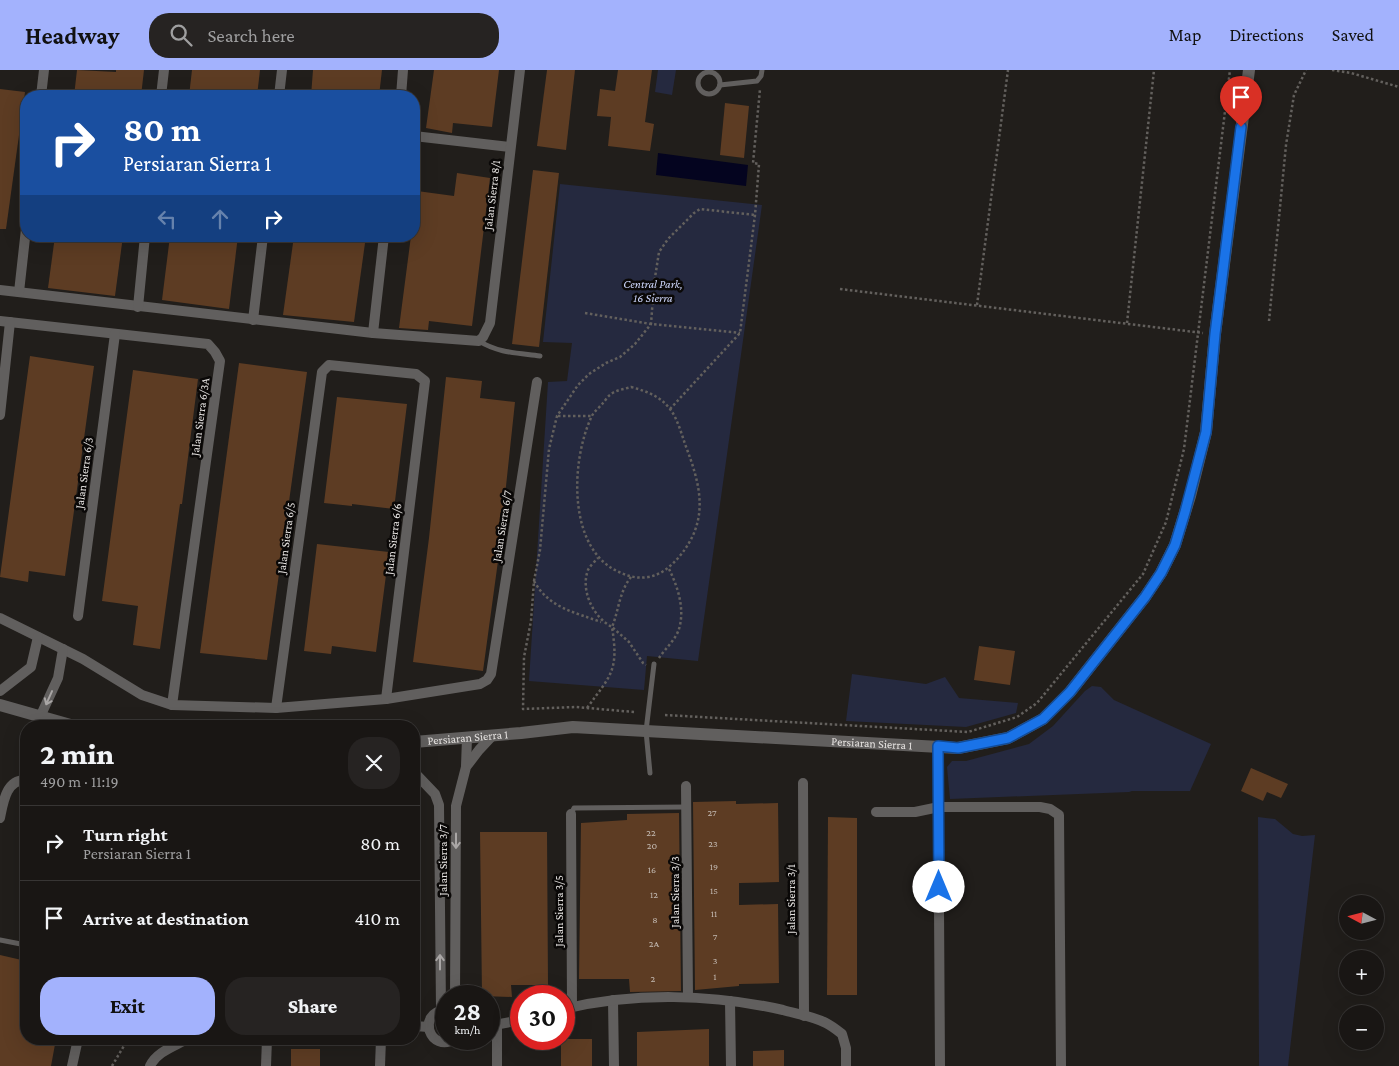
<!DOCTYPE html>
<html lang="en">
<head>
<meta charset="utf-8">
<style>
  :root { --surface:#191614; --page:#262322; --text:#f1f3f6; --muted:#9f9fa0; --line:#373534; --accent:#a3b2fd }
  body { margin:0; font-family:"Crimson Pro",serif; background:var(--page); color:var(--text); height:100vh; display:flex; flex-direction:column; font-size:19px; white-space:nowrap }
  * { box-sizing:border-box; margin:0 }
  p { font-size:16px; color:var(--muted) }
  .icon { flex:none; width:28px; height:28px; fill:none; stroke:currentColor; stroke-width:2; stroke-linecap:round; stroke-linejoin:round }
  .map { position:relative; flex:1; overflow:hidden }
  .panel { position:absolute; left:20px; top:650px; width:400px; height:325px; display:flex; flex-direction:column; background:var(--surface); border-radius:20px; box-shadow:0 5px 20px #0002,0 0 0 1px var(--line) }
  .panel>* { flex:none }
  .top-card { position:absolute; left:20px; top:20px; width:400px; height:152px; border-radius:20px; box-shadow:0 5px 20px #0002,0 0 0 1px var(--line); background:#1a4fa0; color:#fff; overflow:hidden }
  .needle { width:32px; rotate:277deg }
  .buttons { position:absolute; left:1339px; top:825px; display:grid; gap:10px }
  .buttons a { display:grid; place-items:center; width:45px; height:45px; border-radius:50%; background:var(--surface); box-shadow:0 5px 20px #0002,0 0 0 1px var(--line); font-size:25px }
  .speed { position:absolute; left:435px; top:915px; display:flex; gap:10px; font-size:25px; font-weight:700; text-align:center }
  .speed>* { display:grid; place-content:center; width:65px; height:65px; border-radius:50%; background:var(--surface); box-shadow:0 5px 20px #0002,0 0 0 1px var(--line); line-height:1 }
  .speed small { font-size:12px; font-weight:400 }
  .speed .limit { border:8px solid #d22; background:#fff; color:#111 }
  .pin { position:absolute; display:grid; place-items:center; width:42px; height:42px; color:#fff; margin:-51px -21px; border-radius:50% 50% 50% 0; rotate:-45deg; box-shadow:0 0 5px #0007 }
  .pin .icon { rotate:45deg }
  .me { position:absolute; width:55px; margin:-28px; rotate:0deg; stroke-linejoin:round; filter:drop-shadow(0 0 4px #0008) }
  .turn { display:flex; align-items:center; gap:18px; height:105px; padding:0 20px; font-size:22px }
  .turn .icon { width:65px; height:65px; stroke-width:2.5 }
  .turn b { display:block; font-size:35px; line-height:42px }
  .lanes { display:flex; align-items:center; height:48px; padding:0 20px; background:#0003; justify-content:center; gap:25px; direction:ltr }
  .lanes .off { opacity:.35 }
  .round { display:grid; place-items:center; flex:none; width:52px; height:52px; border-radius:20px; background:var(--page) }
  .head { display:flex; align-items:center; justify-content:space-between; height:85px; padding:0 20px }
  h1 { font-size:30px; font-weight:800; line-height:38px }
  .cta { display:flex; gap:10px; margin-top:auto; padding:10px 20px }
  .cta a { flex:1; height:58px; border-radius:20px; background:var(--accent); color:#111; font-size:20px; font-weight:800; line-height:58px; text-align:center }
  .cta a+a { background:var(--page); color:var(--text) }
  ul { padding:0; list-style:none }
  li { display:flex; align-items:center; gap:15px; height:75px; padding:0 20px; border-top:1px solid var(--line) }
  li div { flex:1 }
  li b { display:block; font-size:19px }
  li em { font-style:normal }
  header { display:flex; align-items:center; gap:30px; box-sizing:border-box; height:70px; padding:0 25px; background:var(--accent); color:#111 }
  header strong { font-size:24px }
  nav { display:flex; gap:28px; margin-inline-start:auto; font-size:18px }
  .search { width:350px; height:45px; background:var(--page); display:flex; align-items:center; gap:12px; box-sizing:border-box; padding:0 18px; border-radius:20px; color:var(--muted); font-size:19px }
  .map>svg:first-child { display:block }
  .green { fill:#25293f }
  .water { fill:#04041f }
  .building { fill:#5d3c23 }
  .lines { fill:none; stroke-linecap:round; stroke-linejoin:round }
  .path { stroke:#63605d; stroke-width:2.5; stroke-dasharray:2.5 2.5; stroke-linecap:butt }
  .service { stroke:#615f5e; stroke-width:5 }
  .minor { stroke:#615f5e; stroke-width:10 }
  .tertiary { stroke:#615f5e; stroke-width:12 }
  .oneway { stroke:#a9a6a5 }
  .route-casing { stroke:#114b97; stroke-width:12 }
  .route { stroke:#1a73e8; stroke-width:9 }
  .labels { text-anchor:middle; stroke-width:5; stroke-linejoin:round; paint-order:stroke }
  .number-label { font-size:10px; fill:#c2b8b0 }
  .street-label { font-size:12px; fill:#e4e1df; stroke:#0a0807 }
  .park-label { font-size:12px; font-style:italic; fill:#cdd6fc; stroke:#0a0807 }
</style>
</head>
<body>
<header>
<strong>Headway</strong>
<div class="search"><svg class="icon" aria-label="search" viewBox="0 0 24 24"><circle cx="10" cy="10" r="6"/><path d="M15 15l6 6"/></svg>Search here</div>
<nav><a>Map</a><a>Directions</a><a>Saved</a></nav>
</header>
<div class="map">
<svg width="1399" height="996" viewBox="0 0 1399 996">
  <rect width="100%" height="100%" fill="#211e1b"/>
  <g class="green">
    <path d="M658,0H676L672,25L655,22Z"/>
    <path d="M560,114L762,135L698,591L647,586L644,620L529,611L548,312L567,311L572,273L543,272Z"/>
    <path d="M852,604L926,614L945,607L959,628L1018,633L1016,643L966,657L846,651Z"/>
    <path d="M1092,616L1101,617L1114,630L1211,674L1190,721H1132L1129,722L950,729L947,697L952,691H966L1029,674L1053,656L1085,621Z"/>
    <path d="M1258,747L1275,749L1293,764L1302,766L1315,765L1288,996H1259Z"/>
  </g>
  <path class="water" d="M658,83L748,95L746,116L656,105Z"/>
  <g class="building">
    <path d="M77,0L116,2V0H144L141,26H74Z"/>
    <path d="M192,0H260L257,26H189Z"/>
    <path d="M313,0H382L379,26H311Z"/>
    <path d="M434,0H499L492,57L453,53L452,63L426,58Z"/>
    <path d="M547,0H575L566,80L537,76Z"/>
    <path d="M618,0H652L645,52L654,54L650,81L608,76L611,47L597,46L600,19L615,21Z"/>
    <path d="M0,19L25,22L6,159H0Z"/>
    <path d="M725,33L749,36L744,88L720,85Z"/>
    <path d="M533,100L559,103L539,277L512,274Z"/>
    <path d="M457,103L490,108L472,256L429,251L428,260L399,258L411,166H414V146L417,121L454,126Z"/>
    <path d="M55,166H123L115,226L48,218Z"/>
    <path d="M170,166H238L229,239L162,230Z"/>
    <path d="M294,166H366L354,252L283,245Z"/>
    <path d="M30,286L94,296L65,506L29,501L28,512L0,507Z"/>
    <path d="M239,293L307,302L267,590L200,583Z"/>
    <path d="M133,300L198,309L182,434H180L160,579L133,575L138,536L102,531Z"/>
    <path d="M446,307L482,311L480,328L515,332L498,491L483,601L413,592L429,468Z"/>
    <path d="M337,327L407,334L394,439L352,434V436L324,433Z"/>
    <path d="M317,474L389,482L376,582L332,576L331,584L304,581Z"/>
    <path d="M979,576L1015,581L1010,615L974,610Z"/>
    <path d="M1251,698L1288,714L1281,728L1267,722L1263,731L1241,721Z"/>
    <path d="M736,731V734L778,733L779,812L739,813V835L778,834L779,913L739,914V916L695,920L693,732Z"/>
    <path d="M679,743L681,921L630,922L629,909H579L581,753L627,750V744Z"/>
    <path d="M828,747L857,748V925H827Z"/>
    <path d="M480,762H547L548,915H511L512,927L482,926Z"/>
    <path d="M0,885L26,891V969H56L51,996H0Z"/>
    <path d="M709,959V996H637V962Z"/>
    <rect x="561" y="969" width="31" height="27"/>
    <rect x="291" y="979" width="29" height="17"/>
    <path d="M784,980V996H753V981Z"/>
  </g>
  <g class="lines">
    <g class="path">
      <path d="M1332,0L1351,3L1399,17"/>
      <path d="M840,219L1203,263"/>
      <path d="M977,235L1008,0"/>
      <path d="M585,243L651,254L740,263"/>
      <path d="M1269,251L1286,75L1294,25L1306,0"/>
      <path d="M1127,253L1154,0"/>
      <path d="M631,317C646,321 660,326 670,339C677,348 681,362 685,374C701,416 710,450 679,487C670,497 661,505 648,507C637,509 628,506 619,502C567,479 571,391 591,348C593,342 599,338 603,333C605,331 607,327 610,325C615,320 625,319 631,317Z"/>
      <path d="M670,339L740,263L755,145L759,94L753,93L760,19"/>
      <path d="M558,346H591"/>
      <path d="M631,507C619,522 619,540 612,557L629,572L643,593L646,595"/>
      <path d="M534,511C549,538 574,542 601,552"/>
      <path d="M659,588C665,579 676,569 679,559C685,539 678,517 669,499"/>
      <path d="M587,638C611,605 619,601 612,557C594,548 580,521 588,500C590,496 595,491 598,488"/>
      <path d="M634,642L576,637L523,639L524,587L531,551L534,511L540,480L549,379L557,346L578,315L589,304L606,293L620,287L635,274L651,254L654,214L659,182L668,169L694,143L700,139L755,145"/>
      <path d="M665,645L968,662L1017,647L1037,633L1143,504L1166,452L1184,379L1230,0"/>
      <path d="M112,996L128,969"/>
    </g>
    <g class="service">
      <circle cx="709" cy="13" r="11"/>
      <path d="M720,15L757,11L761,6L762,0"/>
      <path d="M479,271C498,283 518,283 540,286"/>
      <path d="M650,703L646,661L654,594"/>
      <path d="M571,744L574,738L686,737"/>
      <path d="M0,870L26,875"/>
    </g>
    <g class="minor">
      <path d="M41,26L44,0"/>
      <path d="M161,26L164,0"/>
      <path d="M279,26L282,0"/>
      <path d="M401,26L403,0"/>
      <path d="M414,66L510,77"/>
      <path d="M0,220L373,263L479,271L483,267L490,253L520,0"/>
      <path d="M19,222L26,159"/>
      <path d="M138,237L145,166"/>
      <path d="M253,250L263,166"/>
      <path d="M0,251L208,274L215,282L220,291L172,635"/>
      <path d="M373,263L384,166"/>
      <path d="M0,345L10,252"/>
      <path d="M78,546L115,264"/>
      <path d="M0,548L83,589L142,625L172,635L276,638L386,629L480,614L487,610L491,604L537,312"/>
      <path d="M0,621L31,597L38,567"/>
      <path d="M276,638L322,302L329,295L416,304L425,311L386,629"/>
      <path d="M40,647L58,608L63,579"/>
      <path d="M938,677L940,996"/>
      <path d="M466,696L467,668"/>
      <path d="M414,702L435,724L439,735L441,940"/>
      <path d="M803,713L804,946"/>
      <path d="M686,716L688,927"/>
      <path d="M876,742H915L939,737H1040L1050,739L1059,745L1061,996"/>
      <path d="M571,744L572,937"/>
      <path d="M0,748C3,733 6,709 26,710"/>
      <path d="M455,926L456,736L466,697L479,680L493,665"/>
      <path d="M613,930L614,996"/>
      <path d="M730,931L731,996"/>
      <path d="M564,939C635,922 712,924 783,940C797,944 813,946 826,953C832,956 837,960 842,964L846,978V996"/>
      <path d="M445,940C416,943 430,984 455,969"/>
      <path d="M414,956L429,957"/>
      <path d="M489,956L521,950"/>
      <path d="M72,996L78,969"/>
      <path d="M150,996C156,982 175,976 187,969"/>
      <path d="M266,996L267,969"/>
      <path d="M380,996L381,969"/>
      <path d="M497,996V955"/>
    </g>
    <g class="tertiary">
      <path d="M0,635L74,656"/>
      <path id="s1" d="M414,672L521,663L573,657L958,678L1008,668L1043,649L1070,622L1145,527L1161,503L1175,475L1190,426L1206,362L1215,264L1249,0"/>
    </g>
  </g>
  <defs><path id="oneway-shaft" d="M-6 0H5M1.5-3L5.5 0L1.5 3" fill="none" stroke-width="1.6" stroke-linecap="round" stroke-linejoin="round" transform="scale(1.25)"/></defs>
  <g class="oneway">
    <use href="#oneway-shaft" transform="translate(49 628) rotate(114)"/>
    <use href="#oneway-shaft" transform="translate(456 771) rotate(90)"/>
    <use href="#oneway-shaft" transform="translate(440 892) rotate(-90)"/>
  </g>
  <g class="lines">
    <g class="route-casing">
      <path id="route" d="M939,817L938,676L958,678L1008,668L1043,649L1070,622L1145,527L1161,503L1175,475L1185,442L1206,362L1215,264L1241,57"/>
    </g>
    <use href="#route" class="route"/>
  </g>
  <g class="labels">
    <g class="number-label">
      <text x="712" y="746">27</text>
      <text x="651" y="766">22</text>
      <text x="713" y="777">23</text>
      <text x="652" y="779">20</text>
      <text x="714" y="800">19</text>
      <text x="652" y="803">16</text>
      <text x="714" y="824">15</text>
      <text x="654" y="828">12</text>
      <text x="714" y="847">11</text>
      <text x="655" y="853">8</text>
      <text x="715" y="870">7</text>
      <text x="654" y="877">2A</text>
      <text x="715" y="894">3</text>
      <text x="715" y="910">1</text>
      <text x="653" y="912">2</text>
    </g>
    <g class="street-label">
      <text transform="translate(492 125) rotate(-83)" y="4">Jalan Sierra 8/1</text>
      <text transform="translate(200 347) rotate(-82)" y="4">Jalan Sierra 6/3A</text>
      <text transform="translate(84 403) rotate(-82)" y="4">Jalan Sierra 6/3</text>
      <text transform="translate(502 456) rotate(-81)" y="4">Jalan Sierra 6/7</text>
      <text transform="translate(286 468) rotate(-82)" y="4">Jalan Sierra 6/5</text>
      <text transform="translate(393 469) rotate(-83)" y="4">Jalan Sierra 6/6</text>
      <text dy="4" stroke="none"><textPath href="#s1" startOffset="54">Persiaran Sierra 1</textPath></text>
      <text dy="4" stroke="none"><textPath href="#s1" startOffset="459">Persiaran Sierra 1</textPath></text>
      <text transform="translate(443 790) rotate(-90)" y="4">Jalan Sierra 3/7</text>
      <text transform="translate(675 822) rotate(-90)" y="4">Jalan Sierra 3/3</text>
      <text transform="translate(791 829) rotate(-90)" y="4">Jalan Sierra 3/1</text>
      <text transform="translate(559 841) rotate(-90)" y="4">Jalan Sierra 3/5</text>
    </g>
    <g class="park-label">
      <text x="653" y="218">Central Park,<tspan x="653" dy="14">16 Sierra</tspan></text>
    </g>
  </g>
</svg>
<div class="buttons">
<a><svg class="needle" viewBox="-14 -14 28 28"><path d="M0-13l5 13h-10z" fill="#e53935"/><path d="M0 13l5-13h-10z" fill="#9f9fa0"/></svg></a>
<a>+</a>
<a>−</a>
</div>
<div class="speed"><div>28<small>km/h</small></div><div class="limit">30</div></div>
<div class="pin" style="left:1241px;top:57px;background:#d93025"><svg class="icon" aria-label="arrive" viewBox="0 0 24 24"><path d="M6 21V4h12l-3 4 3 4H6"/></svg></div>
<svg class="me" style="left:939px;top:817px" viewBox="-20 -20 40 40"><circle r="19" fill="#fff"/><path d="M0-13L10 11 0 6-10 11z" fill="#1a73e8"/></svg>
<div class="top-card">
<div class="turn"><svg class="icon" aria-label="right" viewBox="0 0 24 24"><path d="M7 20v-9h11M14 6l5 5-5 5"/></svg><div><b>80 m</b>Persiaran Sierra 1</div></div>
<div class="lanes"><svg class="icon off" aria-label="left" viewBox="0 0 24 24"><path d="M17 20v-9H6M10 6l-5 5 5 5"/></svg><svg class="icon off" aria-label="ahead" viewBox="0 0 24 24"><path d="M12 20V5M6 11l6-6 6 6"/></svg><svg class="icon" aria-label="right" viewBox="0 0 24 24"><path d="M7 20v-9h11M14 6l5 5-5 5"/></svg></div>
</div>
<section class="panel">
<div class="head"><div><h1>2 min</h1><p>490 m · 11:19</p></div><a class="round"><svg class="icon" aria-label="close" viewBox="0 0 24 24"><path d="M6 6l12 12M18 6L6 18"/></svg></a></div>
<ul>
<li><svg class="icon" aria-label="right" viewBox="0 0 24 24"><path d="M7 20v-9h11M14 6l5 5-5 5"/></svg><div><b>Turn right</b><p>Persiaran Sierra 1</p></div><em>80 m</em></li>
<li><svg class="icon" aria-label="arrive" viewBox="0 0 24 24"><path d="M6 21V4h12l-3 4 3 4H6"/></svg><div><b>Arrive at destination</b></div><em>410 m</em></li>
</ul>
<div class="cta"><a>Exit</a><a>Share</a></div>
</section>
</div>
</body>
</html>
